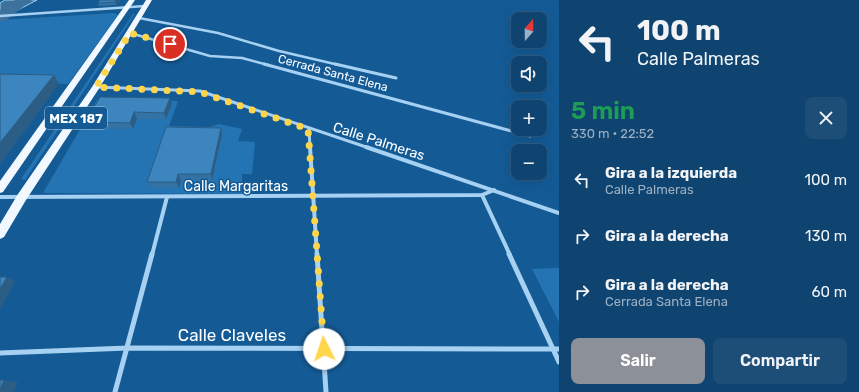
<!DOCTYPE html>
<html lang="es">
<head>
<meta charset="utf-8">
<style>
  :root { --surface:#0f4470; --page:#1d4e78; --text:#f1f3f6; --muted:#9bb0c3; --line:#2f5c83; --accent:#8c9099 }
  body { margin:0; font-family:Rubik,sans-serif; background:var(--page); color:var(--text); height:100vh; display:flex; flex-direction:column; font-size:15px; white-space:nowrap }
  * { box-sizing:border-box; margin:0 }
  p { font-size:13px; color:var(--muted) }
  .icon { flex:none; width:22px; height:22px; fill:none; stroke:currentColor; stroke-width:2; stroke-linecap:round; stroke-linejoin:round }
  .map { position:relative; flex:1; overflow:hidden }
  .panel { display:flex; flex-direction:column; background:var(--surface); width:300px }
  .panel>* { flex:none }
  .top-card { background:#0f4470; color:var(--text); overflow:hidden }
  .needle { width:26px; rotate:20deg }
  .buttons { position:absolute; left:511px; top:12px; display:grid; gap:8px }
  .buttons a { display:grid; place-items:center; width:36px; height:36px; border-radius:8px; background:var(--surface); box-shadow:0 4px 16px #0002,0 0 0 1px var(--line); font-size:20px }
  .pin { position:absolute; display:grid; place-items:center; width:34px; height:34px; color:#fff; margin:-17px; border:2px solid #fff; border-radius:50%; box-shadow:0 1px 4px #0007 }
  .me { position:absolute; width:44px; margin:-22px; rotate:356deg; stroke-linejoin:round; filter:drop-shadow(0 0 3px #0008) }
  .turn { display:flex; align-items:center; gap:14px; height:84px; padding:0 12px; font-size:18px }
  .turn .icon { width:52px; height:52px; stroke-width:2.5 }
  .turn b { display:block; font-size:28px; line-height:34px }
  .round { display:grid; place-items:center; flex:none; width:42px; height:42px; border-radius:8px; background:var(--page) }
  .summary { display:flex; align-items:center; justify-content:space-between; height:68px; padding:0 12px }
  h1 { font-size:24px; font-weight:600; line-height:30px; color:#1e9e55 }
  .action { display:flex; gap:8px; margin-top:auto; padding:8px 12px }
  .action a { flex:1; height:46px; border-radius:8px; background:var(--accent); color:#fff; font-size:16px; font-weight:600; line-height:46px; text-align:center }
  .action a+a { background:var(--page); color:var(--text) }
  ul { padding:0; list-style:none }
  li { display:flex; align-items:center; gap:12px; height:56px; padding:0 12px }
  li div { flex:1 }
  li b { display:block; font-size:15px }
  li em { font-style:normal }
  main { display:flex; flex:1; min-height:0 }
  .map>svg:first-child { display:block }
  .green { fill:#2474b3 }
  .water { fill:#3e719b; stroke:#98cdf5 }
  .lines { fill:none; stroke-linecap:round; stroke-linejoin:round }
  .river { fill:#3e719b; fill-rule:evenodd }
  .street-far3 { stroke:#a6d1f2; stroke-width:2.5 }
  .street-far2 { stroke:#a6d1f2; stroke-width:3 }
  .street-far1 { stroke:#a6d1f2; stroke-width:4 }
  .street { stroke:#a6d1f2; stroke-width:5 }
  .primary { fill:#f1f8ff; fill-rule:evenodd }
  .wall { fill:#3472a3 }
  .shaded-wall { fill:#2b5d85 }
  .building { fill:#3d85be; stroke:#2b5d85 }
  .route { stroke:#ffd54a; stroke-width:7; stroke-dasharray:0 12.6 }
  .labels { text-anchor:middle; stroke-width:3; stroke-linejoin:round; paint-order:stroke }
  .far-street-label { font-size:12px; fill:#fff; stroke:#145b96 }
  .shield { fill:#145b96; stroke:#b8cee0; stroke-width:1 }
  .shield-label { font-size:13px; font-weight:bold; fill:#fff }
  .street-label { font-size:14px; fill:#fff; stroke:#145b96 }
  .near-street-label { font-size:17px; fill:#fff; stroke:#145b96 }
</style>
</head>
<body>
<main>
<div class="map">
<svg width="559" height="392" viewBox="0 0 559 392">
  <rect width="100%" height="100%" fill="#145b96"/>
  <g class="green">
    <path d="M114,13L118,15L68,84L0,82V20Z"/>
    <path d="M133,14H135L25,180L21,179Z"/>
    <path d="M97,100L178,101L169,126L210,127L219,124L242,129L238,141L255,142L252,174H242V194L43,193Z"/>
    <path d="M559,268V322L532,269Z"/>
  </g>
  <path class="water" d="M5,0H37L14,12L0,14V3Z"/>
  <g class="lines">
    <path class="river" d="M15,0H32L6,20L0,22V10Z"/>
    <g class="street-far3">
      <path d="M0,16L145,6"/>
      <path d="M139,18L218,33L279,51L339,65"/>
      <path d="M130,33L210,56L242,58L268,65"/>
    </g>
    <g class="street-far2">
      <path d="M264,64L530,136"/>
      <path d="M335,64L396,78"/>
      <path d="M96,87L200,91L369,148"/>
      <path d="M309,129L310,148"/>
    </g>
    <g class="street-far1">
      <path d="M310,147L317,255"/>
      <path d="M366,147L559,213"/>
      <path d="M482,195L510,255"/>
      <path d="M0,197L482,195L494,190"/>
      <path d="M152,255L167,197"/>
    </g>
    <g class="street">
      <path d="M317,254L326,392"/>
      <path d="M509,254L559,362"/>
      <path d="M0,353L128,348L559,349"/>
      <path d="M115,392L152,254"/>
    </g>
    <g class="primary">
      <path d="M129,0H135L3,192L0,193V181Z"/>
      <path d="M146,0H152L100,87L26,200L4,237L0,239V224L18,194L92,87Z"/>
    </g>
  </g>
  <g class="wall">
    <path d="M100,0H120L116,5L99,6L98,3Z"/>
    <path d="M172,104L166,119H137L133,129L90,128L86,122Z"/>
    <path d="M221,128L222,134L212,180H181L179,188H150L147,182Z"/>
  </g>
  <g class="shaded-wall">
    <path d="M116,0H120L116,5L115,2Z"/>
    <path d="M54,75L59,84L0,164V143Z"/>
    <path d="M170,98L172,104L166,119L164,113Z"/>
    <path d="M134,112L137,119L133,129L130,123Z"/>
    <path d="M221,128L222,134L212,180L211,174Z"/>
    <path d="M178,174L181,180L179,188L176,182Z"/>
    <path d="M7,277L15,281L0,310V289Z"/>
    <path d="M4,380L18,382L14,392H0V390Z"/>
  </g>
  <g class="building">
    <path d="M100,0H116L115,2L98,3Z"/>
    <path d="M0,74L54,75L0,143Z"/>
    <path d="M100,97L170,98L164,113L134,112L130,123L86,122Z"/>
    <path d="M166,127L221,128L211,174H178L176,182H147Z"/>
    <path d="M0,277H7L0,289Z"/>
    <path d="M0,380H4L0,390Z"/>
  </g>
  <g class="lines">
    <path class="route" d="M170,44L130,33L96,87L200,92L308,129L324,349"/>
  </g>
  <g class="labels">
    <g class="far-street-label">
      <text transform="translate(333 73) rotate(15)" y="4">Cerrada Santa Elena</text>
    </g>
    <rect class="shield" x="45" y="107" width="62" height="22" rx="3"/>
    <g class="shield-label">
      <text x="76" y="123">MEX 187</text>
    </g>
    <g class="street-label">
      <text transform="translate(379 141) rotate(18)" y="5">Calle Palmeras</text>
      <text x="236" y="191">Calle Margaritas</text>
    </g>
    <g class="near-street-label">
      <text x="232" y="341">Calle Claveles</text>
    </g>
  </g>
</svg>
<div class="buttons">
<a><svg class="needle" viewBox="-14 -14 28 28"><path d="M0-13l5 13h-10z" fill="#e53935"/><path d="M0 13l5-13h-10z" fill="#9bb0c3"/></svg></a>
<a><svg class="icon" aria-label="sound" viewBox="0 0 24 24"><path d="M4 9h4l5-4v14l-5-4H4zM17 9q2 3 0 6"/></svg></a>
<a>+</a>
<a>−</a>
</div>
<div class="pin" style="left:170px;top:44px;background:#d93025"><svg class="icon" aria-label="arrive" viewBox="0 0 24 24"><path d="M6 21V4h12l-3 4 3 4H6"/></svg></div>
<svg class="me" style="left:324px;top:349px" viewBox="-20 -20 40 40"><circle r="19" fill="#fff"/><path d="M0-13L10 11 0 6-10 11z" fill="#ffd54a"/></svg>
</div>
<section class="panel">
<div class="top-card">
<div class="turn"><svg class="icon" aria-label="left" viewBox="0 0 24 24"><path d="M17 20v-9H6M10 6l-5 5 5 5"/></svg><div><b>100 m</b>Calle Palmeras</div></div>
</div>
<div class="summary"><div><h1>5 min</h1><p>330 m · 22:52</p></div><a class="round"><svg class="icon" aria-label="close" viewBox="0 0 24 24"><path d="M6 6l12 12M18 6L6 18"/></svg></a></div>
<ul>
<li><svg class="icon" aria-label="left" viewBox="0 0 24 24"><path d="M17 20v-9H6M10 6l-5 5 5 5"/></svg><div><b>Gira a la izquierda</b><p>Calle Palmeras</p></div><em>100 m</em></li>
<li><svg class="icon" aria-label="right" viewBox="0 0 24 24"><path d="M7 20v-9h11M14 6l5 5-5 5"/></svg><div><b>Gira a la derecha</b></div><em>130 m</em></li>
<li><svg class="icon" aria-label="right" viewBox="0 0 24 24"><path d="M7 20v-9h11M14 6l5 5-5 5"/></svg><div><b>Gira a la derecha</b><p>Cerrada Santa Elena</p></div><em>60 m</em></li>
</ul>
<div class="action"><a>Salir</a><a>Compartir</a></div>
</section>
</main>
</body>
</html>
